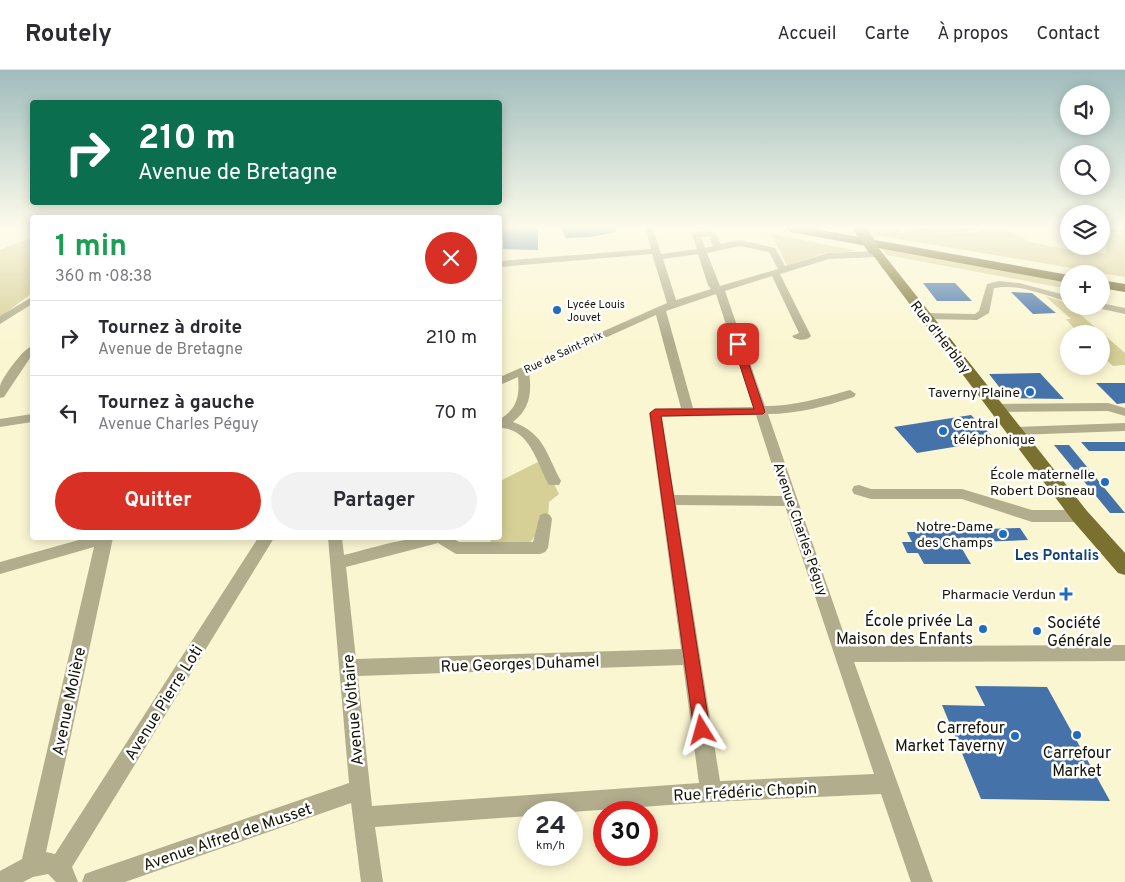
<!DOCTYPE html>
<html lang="fr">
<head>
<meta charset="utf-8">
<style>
  :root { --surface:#fff; --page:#f2f2f3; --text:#2b2b33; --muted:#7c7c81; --line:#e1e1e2; --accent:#d93025 }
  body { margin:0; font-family:Overpass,sans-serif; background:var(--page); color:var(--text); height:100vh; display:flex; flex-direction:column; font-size:19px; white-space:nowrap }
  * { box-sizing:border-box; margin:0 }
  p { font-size:16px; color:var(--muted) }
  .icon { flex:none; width:28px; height:28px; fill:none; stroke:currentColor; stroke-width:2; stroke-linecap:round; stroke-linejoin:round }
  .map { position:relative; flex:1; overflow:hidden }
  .drawer { position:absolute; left:30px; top:145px; width:472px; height:325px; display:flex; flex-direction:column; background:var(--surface); border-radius:5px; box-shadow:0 2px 12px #0003 }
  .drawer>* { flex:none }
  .hud { position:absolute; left:30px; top:30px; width:472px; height:105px; border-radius:5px; box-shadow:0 2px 12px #0003; background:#0b6e4f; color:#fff; overflow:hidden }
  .tools { position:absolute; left:1060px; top:15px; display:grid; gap:10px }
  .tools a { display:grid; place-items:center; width:50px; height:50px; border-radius:50%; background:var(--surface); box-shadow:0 2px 12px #0003; font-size:25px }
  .speed { position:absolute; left:518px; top:731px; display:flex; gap:10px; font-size:25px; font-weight:700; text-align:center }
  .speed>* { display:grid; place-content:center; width:65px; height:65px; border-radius:50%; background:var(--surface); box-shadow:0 2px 12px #0003; line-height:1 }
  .speed small { font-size:12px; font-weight:400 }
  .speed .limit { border:8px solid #d22; background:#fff; color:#111 }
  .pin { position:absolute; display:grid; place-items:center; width:42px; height:42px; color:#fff; margin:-21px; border-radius:10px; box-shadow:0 2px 8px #0006 }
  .me { position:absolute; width:55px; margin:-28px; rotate:352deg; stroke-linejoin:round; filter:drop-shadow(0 0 4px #0008) }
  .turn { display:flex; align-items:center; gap:18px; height:105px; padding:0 25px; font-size:22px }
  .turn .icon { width:65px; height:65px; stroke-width:2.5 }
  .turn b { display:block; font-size:35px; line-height:42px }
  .round { display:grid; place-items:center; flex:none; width:52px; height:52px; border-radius:26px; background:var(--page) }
  .summary { display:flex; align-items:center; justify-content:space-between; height:85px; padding:0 25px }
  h1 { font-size:30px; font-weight:700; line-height:38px; color:#1e9e55 }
  .cta { display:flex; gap:10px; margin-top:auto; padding:10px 25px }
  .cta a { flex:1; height:58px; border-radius:30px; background:var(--accent); color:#fff; font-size:20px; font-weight:700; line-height:58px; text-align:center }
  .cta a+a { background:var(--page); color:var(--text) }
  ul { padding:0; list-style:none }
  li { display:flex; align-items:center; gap:15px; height:75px; padding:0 25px; border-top:1px solid var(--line) }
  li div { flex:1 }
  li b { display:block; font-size:19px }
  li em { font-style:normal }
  header { display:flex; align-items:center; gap:30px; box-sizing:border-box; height:70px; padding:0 25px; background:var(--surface); border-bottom:1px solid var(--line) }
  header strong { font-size:24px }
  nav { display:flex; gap:28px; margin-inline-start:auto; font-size:18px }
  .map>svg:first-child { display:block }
  .green { fill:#d6cf96 }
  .building { fill:#4472a9 }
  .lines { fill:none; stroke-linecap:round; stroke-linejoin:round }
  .minor { fill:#b1ad8d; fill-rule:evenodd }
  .major { fill:#7a7131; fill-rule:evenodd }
  .highway { fill:#635b1f; fill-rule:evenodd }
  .major-bridge { stroke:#7a7131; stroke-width:12 }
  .route { fill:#d93025; stroke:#8d1f18 }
  .poi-dot { fill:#226cbc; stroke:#fff; stroke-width:2 }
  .labels { text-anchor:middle; stroke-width:5; stroke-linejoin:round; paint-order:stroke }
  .far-poi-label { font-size:11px; fill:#161407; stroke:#fff; text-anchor:start }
  .far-street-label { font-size:11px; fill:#161407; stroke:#fff }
  .street-label { font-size:14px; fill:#161407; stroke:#fff }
  .poi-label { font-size:14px; fill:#161407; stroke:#fff; text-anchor:end }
  .neighbourhood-label { font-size:15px; font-weight:bold; fill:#134174; stroke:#fff }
  .near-poi-label { font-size:16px; fill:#161407; stroke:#fff; text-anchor:end }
  .near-street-label { font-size:16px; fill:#161407; stroke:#fff }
</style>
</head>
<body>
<header>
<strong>Routely</strong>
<nav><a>Accueil</a><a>Carte</a><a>À propos</a><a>Contact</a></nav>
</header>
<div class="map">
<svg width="1125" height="812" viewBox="0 0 1125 812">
  <rect width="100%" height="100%" fill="#fbf6d2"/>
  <g class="green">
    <path d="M868,158L899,159L901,162L904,163V159L945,163H976L987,158H1004L1030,172L1090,184L1091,181L1106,184L1107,158H1125V207L870,164Z"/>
    <path d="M771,164L859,181L825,183L787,195Z"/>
    <path d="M32,167V223L0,247V180Z"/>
    <path d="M881,178L1069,211V219L887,185Z"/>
    <path d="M1045,226L1067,233L1125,283V295L1113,296L1101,285V264H1079L1066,249H1071Z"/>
    <path d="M542,390L559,424L549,432L548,448L529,474L490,478L491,468H500V411Z"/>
  </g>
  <g class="building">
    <path d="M503,158H538V180L503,179Z"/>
    <path d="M561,158H615L616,162L591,167L566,168Z"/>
    <path d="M923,213H955L972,231H937Z"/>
    <path d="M1011,222L1032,223L1056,243L1033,244Z"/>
    <path d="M1040,303L1064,329L1008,328L989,304Z"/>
    <path d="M1096,313H1125V333L1117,334Z"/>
    <path d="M971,345L996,370L917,383L894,357Z"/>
    <path d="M1081,372H1125V381H1089Z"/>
    <path d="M1054,375H1069L1125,443H1110Z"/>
    <path d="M1020,458L1028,470L975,472L978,477H961L971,494H924L918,483H907L902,472H912L907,462L988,461L987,459Z"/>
    <path d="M975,616L1047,617L1110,731L981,729L942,635L985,636Z"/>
  </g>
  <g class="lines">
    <g class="minor">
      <path d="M645,158H653L661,184L697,179L692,164L696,161L715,162L721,174L740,170L775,178L785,196L828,183L877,181L881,184L877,187L829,189L780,204L811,266C807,271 796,271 792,266L799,263L772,206L725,221L765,336C795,336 821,328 850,320L856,324L854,327C826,336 798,344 768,344L848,576L1125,575V591L854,592L933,812H911L881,724L711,732L571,742H529V746L375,757L383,812H361L351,733L125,812H82L85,804L93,801L349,713L328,468H342L344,485C369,479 438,456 459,472H533L540,445L545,443L550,445L552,449L548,478L545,482L540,484H456L438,473L346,497L356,589L681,579L649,343L655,339L681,338L656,245L529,302C532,323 530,339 513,352C545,364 546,384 561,411L559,415H549C537,394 530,358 500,358V349C517,339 520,326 518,307L500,315V307L667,233L652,184L500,197V191L651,179ZM701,167H709L713,176L705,178ZM740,176L769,182L778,199L720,216L707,183ZM698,184L708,215L711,219L676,230L663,189ZM716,224L753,337L693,338L666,241ZM756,345L782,426L674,425L662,347ZM676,435L785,436L874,704L720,711ZM683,595L699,713L372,736L358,606Z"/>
      <path d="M913,158H974C963,166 932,161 917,161Z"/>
      <path d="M999,211L1019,213L1069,226V232C1045,226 1020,213 994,218L989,243L977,250L926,249L921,246L926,243L975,244L979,241L987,214Z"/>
      <path d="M32,227V234L0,254V246Z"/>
      <path d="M1101,233L1125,238V244L1097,238L1096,236H1101Z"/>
      <path d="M32,276V285L4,327L0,328C0,324 0,319 0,316C2,307 24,278 32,276Z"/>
      <path d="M1108,333L1125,338V346L1108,341L996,342L990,338L996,334Z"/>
      <path d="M32,344V352L0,357V349Z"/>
      <path d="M1125,353V361L1014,365L1008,361L1014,357Z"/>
      <path d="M859,415L871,419H962L1032,440H1080L1085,442L1087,446L1085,450L1080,452H1032L962,429H871L854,424L852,420L854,416Z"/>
      <path d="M86,468H113L46,782L55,784L258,468H274L72,797L78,812H56L48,804L33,807L23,812H0V801L22,789L94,477L0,504V492Z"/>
    </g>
    <path class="major" d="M873,175L877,176L1087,441L1125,483V505L1118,503L1073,451L869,180L867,178L869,176Z"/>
    <g class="highway">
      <path d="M785,158H809L1069,205V213L791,162Z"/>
      <path d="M1101,210L1125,214V222L1101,218Z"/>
    </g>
    <path class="major-bridge" d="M861,161L873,178"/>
  </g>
  <linearGradient id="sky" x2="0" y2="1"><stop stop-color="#9fbcbc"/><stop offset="0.58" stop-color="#fdfbeb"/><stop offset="1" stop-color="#fdfbeb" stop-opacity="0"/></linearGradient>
  <rect width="1125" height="271" fill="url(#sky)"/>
  <path class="route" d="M738,271L742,274L765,342L763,344L661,346L710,660L707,666L702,668L696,666L694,660L650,343L655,339H754L733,274Z"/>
  <g class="poi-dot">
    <circle cx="557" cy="240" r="5"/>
    <circle cx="1030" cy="322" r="5"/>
    <circle cx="943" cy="361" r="5"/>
    <circle cx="1105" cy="412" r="5"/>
    <circle cx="1003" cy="464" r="5"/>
    <path d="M1063.5 516.5h5v5h5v5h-5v5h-5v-5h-5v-5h5z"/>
    <circle cx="983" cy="559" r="5"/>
    <circle cx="1037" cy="561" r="5"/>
    <circle cx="1077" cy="665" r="5"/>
    <circle cx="1015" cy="666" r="5"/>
  </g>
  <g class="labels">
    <g class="far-poi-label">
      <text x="567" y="238">Lycée Louis<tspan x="567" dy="13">Jouvet</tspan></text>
    </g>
    <g class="far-street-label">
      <text transform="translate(563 282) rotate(-25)" y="4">Rue de Saint-Prix</text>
    </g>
    <g class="street-label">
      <text transform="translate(941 267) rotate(52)" y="5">Rue d'Herblay</text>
      <text transform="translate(801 459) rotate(71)" y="5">Avenue Charles Péguy</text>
    </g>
    <g class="poi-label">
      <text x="1020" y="327">Taverny Plaine</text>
      <text x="953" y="358" text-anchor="start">Central<tspan x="953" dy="16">téléphonique</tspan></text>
      <text x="1095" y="409">École maternelle<tspan x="1095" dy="16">Robert Doisneau</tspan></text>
      <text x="993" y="461">Notre-Dame<tspan x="993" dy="16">des Champs</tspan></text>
      <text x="1056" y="529">Pharmacie Verdun</text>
    </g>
    <g class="neighbourhood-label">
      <text x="1057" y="490">Les Pontalis</text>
    </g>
    <g class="near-poi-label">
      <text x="973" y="556">École privée La<tspan x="973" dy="18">Maison des Enfants</tspan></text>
      <text x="1047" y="558" text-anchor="start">Société<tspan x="1047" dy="18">Générale</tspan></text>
      <text x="1005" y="663">Carrefour<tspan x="1005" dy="18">Market Taverny</tspan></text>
      <text x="1077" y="688" text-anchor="middle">Carrefour<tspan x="1077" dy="18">Market</tspan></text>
    </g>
    <g class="near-street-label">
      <text transform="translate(520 593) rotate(-2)" y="6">Rue Georges Duhamel</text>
      <text transform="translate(68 631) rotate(-78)" y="6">Avenue Molière</text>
      <text transform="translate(163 632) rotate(-58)" y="6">Avenue Pierre Loti</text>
      <text transform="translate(352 640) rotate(-95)" y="6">Avenue Voltaire</text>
      <text transform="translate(745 721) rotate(-3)" y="6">Rue Frédéric Chopin</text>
      <text transform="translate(227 766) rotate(-19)" y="6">Avenue Alfred de Musset</text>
    </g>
  </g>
</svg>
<div class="tools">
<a><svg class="icon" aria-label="sound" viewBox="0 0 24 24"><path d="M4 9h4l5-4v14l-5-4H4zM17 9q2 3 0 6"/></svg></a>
<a><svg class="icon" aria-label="search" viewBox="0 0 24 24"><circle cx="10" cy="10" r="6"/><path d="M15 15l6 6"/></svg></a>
<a><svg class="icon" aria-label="layers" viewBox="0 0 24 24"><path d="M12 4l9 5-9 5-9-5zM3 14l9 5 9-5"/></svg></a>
<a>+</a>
<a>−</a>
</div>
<div class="speed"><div>24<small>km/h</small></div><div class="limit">30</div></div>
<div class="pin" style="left:738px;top:274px;background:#d93025"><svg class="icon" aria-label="arrive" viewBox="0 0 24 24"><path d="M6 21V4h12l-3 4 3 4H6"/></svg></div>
<svg class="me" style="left:702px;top:660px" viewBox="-20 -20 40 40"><path d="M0-17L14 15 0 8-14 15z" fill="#d93025" stroke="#fff" stroke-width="4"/></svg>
<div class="hud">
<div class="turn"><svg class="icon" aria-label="right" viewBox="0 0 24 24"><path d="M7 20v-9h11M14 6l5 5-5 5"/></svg><div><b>210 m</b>Avenue de Bretagne</div></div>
</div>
<section class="drawer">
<div class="summary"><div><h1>1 min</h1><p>360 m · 08:38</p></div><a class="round" style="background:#d93025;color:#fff"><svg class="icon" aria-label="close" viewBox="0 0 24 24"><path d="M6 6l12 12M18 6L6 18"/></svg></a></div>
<ul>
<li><svg class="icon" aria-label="right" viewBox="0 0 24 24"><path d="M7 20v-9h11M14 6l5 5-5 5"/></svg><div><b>Tournez à droite</b><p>Avenue de Bretagne</p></div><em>210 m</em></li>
<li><svg class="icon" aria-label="left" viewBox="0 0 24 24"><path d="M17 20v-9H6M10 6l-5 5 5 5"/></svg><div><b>Tournez à gauche</b><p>Avenue Charles Péguy</p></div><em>70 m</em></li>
</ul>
<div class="cta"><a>Quitter</a><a>Partager</a></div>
</section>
</div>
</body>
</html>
